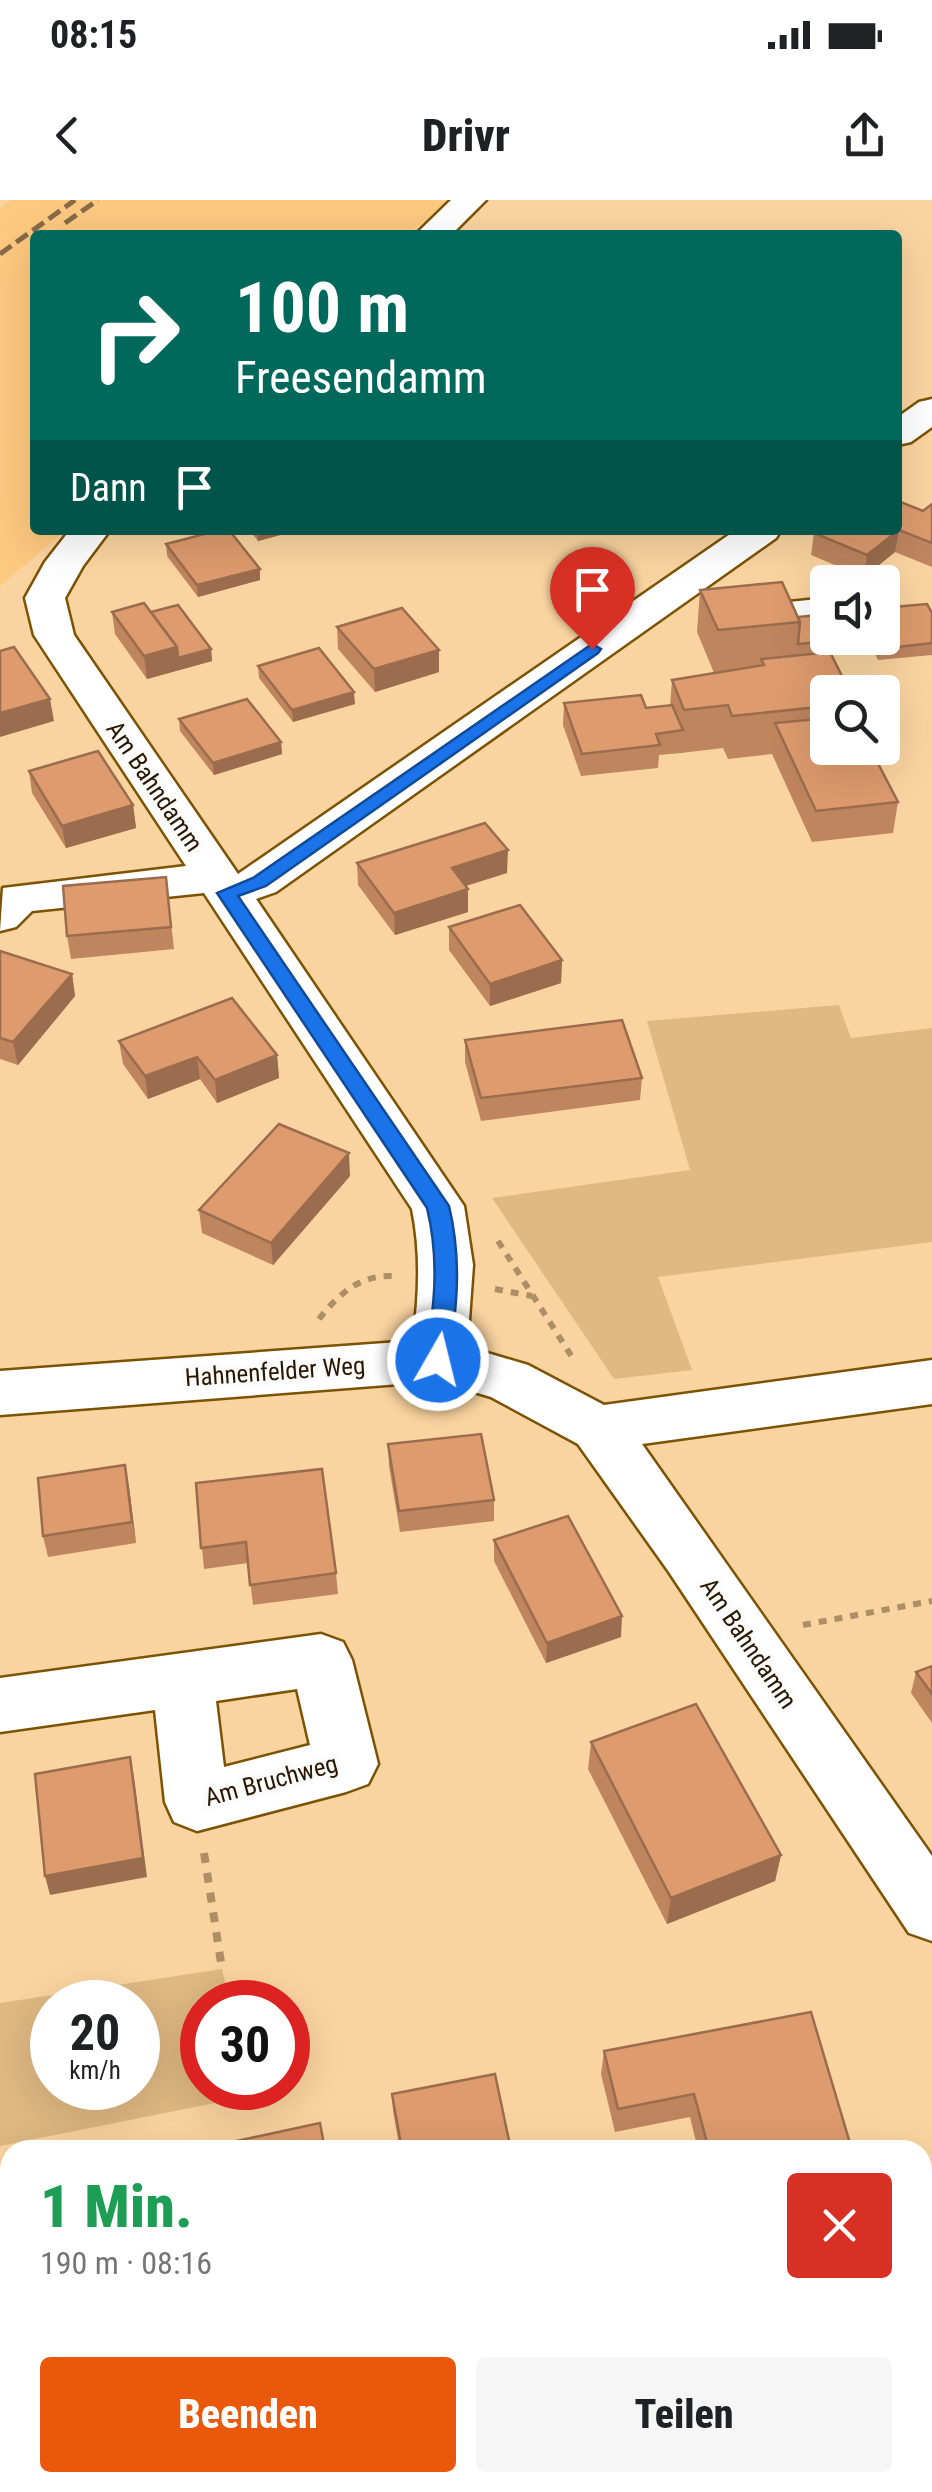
<!DOCTYPE html>
<html lang="de">
<head>
<meta charset="utf-8">
<style>
  :root { --surface:#fff; --page:#f6f6f6; --text:#202124; --muted:#757577; --accent:#ea580c }
  body { margin:0; font-family:"Roboto Condensed",sans-serif; background:var(--page); color:var(--text); height:100vh; display:flex; flex-direction:column; font-size:38px; white-space:nowrap }
  * { box-sizing:border-box; margin:0 }
  p { font-size:32px; color:var(--muted) }
  .icon { flex:none; width:55px; height:55px; fill:none; stroke:currentColor; stroke-width:2; stroke-linecap:round; stroke-linejoin:round }
  .map { position:relative; flex:1; overflow:hidden }
  .panel { position:absolute; left:0px; top:1940px; width:932px; height:352px; display:flex; flex-direction:column; background:var(--surface); border-radius:30px 30px 0 0; box-shadow:0 10px 40px #0002 }
  .panel>* { flex:none }
  .banner { position:absolute; left:30px; top:30px; width:872px; height:305px; border-radius:10px; box-shadow:0 10px 40px #0002; background:#00695c; color:#fff; overflow:hidden }
  .tools { position:absolute; left:810px; top:365px; display:grid; gap:20px }
  .tools a { display:grid; place-items:center; width:90px; height:90px; border-radius:10px; background:var(--surface); box-shadow:0 10px 40px #0002; font-size:50px }
  .speed { position:absolute; left:30px; top:1780px; display:flex; gap:20px; font-size:50px; font-weight:700; text-align:center }
  .speed>* { display:grid; place-content:center; width:130px; height:130px; border-radius:50%; background:var(--surface); box-shadow:0 10px 40px #0002; line-height:1 }
  .speed small { font-size:25px; font-weight:400 }
  .speed .limit { border:15px solid #d22; background:#fff; color:#111 }
  .pin { position:absolute; display:grid; place-items:center; width:85px; height:85px; color:#fff; margin:-102px -42px; border-radius:50% 50% 50% 0; rotate:-45deg; box-shadow:0 0 10px #0007 }
  .pin .icon { rotate:45deg }
  .me { position:absolute; width:110px; margin:-55px; rotate:8deg; stroke-linejoin:round; filter:drop-shadow(0 0 8px #0008) }
  .turn { display:flex; align-items:center; gap:35px; height:210px; padding:0 40px; font-size:45px }
  .turn .icon { width:130px; height:130px; stroke-width:2.5 }
  .turn b { display:block; font-size:70px; line-height:85px }
  .then { display:flex; align-items:center; height:95px; padding:0 40px; background:#0003; gap:20px; font-size:38px }
  .round { display:grid; place-items:center; flex:none; width:105px; height:105px; border-radius:10px; background:var(--page) }
  .overview { display:flex; align-items:center; justify-content:space-between; height:170px; padding:0 40px }
  h1 { font-size:60px; font-weight:800; line-height:75px; color:#1e9e55 }
  .button { display:flex; gap:20px; margin-top:auto; padding:20px 40px }
  .button a { flex:1; height:115px; border-radius:10px; background:var(--accent); color:#fff; font-size:40px; font-weight:800; line-height:115px; text-align:center }
  .button a+a { background:var(--page); color:var(--text) }
  .status { display:flex; justify-content:space-between; align-items:center; height:70px; padding:0 50px; background:var(--surface); direction:ltr }
  .status svg { height:28px; fill:currentColor }
  header { display:flex; justify-content:space-between; align-items:center; height:130px; padding:0 40px; background:var(--surface); font-size:45px; font-weight:800 }
  .map>svg:first-child { display:block }
  .built { fill:#fdc87f }
  .green { fill:#dfb882; fill-rule:evenodd }
  .lines { fill:none; stroke-linecap:round; stroke-linejoin:round }
  .minor-casing { stroke:#7c5203; stroke-width:5 }
  .path-far1 { stroke:#ad8e65; stroke-width:6; stroke-dasharray:8 8; stroke-linecap:butt }
  .path { stroke:#ad8e65; stroke-width:8; stroke-dasharray:10 10; stroke-linecap:butt }
  .minor { fill:#fff; fill-rule:evenodd }
  .rail { stroke:#866b47; stroke-width:5; stroke-dasharray:14 6; stroke-linecap:butt }
  .wall { fill:#be855f }
  .shaded-wall { fill:#9b6c4d }
  .building { fill:#dd9b6e; stroke:#9b6c4d; stroke-width:2.5 }
  .route { fill:#1a73e8; stroke:#114b97; stroke-width:2.5 }
  .labels { text-anchor:middle; stroke-width:10; stroke-linejoin:round; paint-order:stroke }
  .street-label { font-size:25px; fill:#291700; stroke:#fbfbfb }
</style>
</head>
<body>
<div class="status"><b>08:15</b><svg viewBox="0 0 49 12"><path d="M0 12V9h3v3zM5 12V6h3v6zM10 12V3h3v9zM15 12V0h3v12zM26 1h20v11H26zM47 4h2v5h-2z"/></svg></div>
<header><svg class="icon" aria-label="back" viewBox="0 0 24 24"><path d="M15 5l-7 7 7 7"/></svg>Drivr<svg class="icon" aria-label="share" viewBox="0 0 24 24"><path d="M12 15V3M7 8l5-5 5 5M5 13v7h14v-7"/></svg></header>
<div class="map">
<svg width="932" height="2292" viewBox="0 0 932 2292">
  <rect width="100%" height="100%" fill="#fad4a0"/>
  <path class="built" d="M11,0H448L408,35H35V330H66L0,386V8Z"/>
  <g class="green">
    <path d="M839,805L851,838L932,828V1042L658,1077L692,1170L614,1179L492,998L690,970L647,821Z"/>
    <path d="M222,1769L230,1802H202V1888H248L250,1896L0,1946V1803ZM52,1802H138V1888H52Z"/>
    <path d="M48,2282L753,2283L746,2292H0Z"/>
  </g>
  <g class="lines">
    <g class="minor-casing">
      <g id="minor">
        <path d="M451,0H486L451,35H415Z"/>
        <path d="M932,199V227L911,242L898,245V217L919,202Z"/>
        <path d="M70,330H110L83,366L65,398L74,435L238,674L736,330H781L776,338L276,692L256,699L464,1006L473,1065L467,1147L528,1165L604,1205L932,1160V1204L642,1244L932,1656V1741L909,1733L669,1372L578,1244L491,1197L438,1181L0,1215V1171L413,1141C419,1096 421,1053 412,1009L204,693L32,711L16,727L0,731L3,688L186,666L34,435L25,398L45,362Z"/>
        <path d="M828,398V422L721,433L707,430L701,421L707,412L721,409Z"/>
        <path d="M321,1434L343,1442L352,1460L378,1564L368,1584L346,1592L197,1631L174,1622L165,1602L155,1510L0,1532V1478ZM297,1489L310,1545L224,1567L216,1501Z"/>
        <path d="M932,2053V2127L922,2129V2055Z"/>
        <path d="M10,2219V2282H38L18,2292H0V2221Z"/>
        <path d="M483,2282H561L558,2292H480Z"/>
      </g>
    </g>
    <g class="path-far1">
      <path d="M498,1041L572,1157"/>
      <path d="M495,1089L532,1096"/>
      <path d="M319,1119C339,1094 359,1075 393,1076"/>
      <path d="M803,1425L932,1401"/>
    </g>
    <path class="path" d="M204,1653L222,1769"/>
    <use href="#minor" class="minor"/>
    <g class="rail">
      <path d="M65,23L98,0"/>
      <path d="M0,54L75,0"/>
    </g>
  </g>
  <g class="wall">
    <path d="M932,304V367L895,352L864,377L811,355L814,333L923,311Z"/>
    <path d="M249,330H299L258,341Z"/>
    <path d="M166,344L260,369V380L198,397L167,356Z"/>
    <path d="M700,390L798,417L828,438H882L932,413V455L878,460L872,448L831,453L828,492V548L898,602L893,633L812,642L772,554L728,559L723,548L681,553L659,555L658,568L581,576L563,525L564,503L646,508L670,506L672,480L714,473L697,432Z"/>
    <path d="M112,412H151L211,449L212,461L147,479L115,434Z"/>
    <path d="M337,427L439,472L375,492L338,449Z"/>
    <path d="M258,466L355,504L293,522L259,478Z"/>
    <path d="M179,519L281,542L282,554L214,575L180,531Z"/>
    <path d="M29,571L133,605L136,628L66,648L32,593Z"/>
    <path d="M357,663L507,673L466,686L468,689V712L395,735L358,685Z"/>
    <path d="M166,677L174,749L71,759L67,736Z"/>
    <path d="M449,727L562,760L561,783L490,806L449,750Z"/>
    <path d="M0,751L72,774L75,796L18,865L0,859Z"/>
    <path d="M465,840L642,878L640,900L481,921L465,862Z"/>
    <path d="M119,841L277,855L279,878L217,903L200,879L148,899L123,864Z"/>
    <path d="M350,976L273,1065L202,1033L199,1010Z"/>
    <path d="M388,1244L494,1300V1321L400,1332L389,1266Z"/>
    <path d="M196,1283L336,1373L338,1394L253,1405L248,1363L204,1369Z"/>
    <path d="M129,1287L136,1343L48,1357L43,1336Z"/>
    <path d="M494,1340L621,1437L546,1463L494,1361Z"/>
    <path d="M932,1466V1523L911,1493L916,1472Z"/>
    <path d="M591,1542L781,1655L775,1681L667,1724L588,1569Z"/>
    <path d="M604,1851L852,1950H698L690,1917L615,1932L601,1874Z"/>
    <path d="M392,1894L511,1950H400L393,1911Z"/>
    <path d="M10,1978V2077L0,2079V1980Z"/>
  </g>
  <g class="shaded-wall">
    <path d="M257,330H299L258,341Z"/>
    <path d="M899,330L895,352L864,377L867,355Z"/>
    <path d="M260,369V380L198,397L197,385Z"/>
    <path d="M177,447L211,449L212,461L147,479L144,456Z"/>
    <path d="M439,450V472L375,492L374,469Z"/>
    <path d="M354,492L355,504L293,522L292,510Z"/>
    <path d="M50,499L54,521L0,537V513Z"/>
    <path d="M281,542L282,554L214,575L213,563Z"/>
    <path d="M133,605L136,628L66,648L62,626Z"/>
    <path d="M508,650L507,673L452,690V668Z"/>
    <path d="M468,689V712L395,735L394,713Z"/>
    <path d="M562,760L561,783L490,806V784Z"/>
    <path d="M72,774L75,796L18,865L13,842Z"/>
    <path d="M277,855L279,878L217,903L215,880Z"/>
    <path d="M197,857L200,879L148,899L145,876Z"/>
    <path d="M349,953L350,976L273,1065L271,1043Z"/>
    <path d="M125,1265L129,1287L136,1343L132,1322Z"/>
    <path d="M622,1416L621,1437L546,1463L547,1443Z"/>
    <path d="M130,1557L134,1577L147,1677L50,1695L45,1676Z"/>
    <path d="M781,1655L775,1681L667,1724L671,1698Z"/>
  </g>
  <g class="building">
    <path d="M898,301L923,311L932,304V343L899,330L867,355L814,333L818,330H898Z"/>
    <path d="M220,330H229L260,369L197,385L166,344Z"/>
    <path d="M782,382L800,422L718,430L700,390Z"/>
    <path d="M144,403L177,447L144,456L112,412Z"/>
    <path d="M927,404L932,413V443L880,449L875,438H882V408Z"/>
    <path d="M178,405L211,449L178,458L177,447L151,412Z"/>
    <path d="M402,408L439,450L374,469L337,427Z"/>
    <path d="M828,414V438H864L798,444L800,422L798,417Z"/>
    <path d="M14,447L50,499L0,513V451Z"/>
    <path d="M319,448L354,492L292,510L258,466Z"/>
    <path d="M830,452L850,492H828V506L732,516L728,505L684,510L672,480L764,465L761,459Z"/>
    <path d="M641,495L646,508L672,505L683,530L656,534L660,545L582,554L564,503Z"/>
    <path d="M247,499L281,542L213,563L179,519Z"/>
    <path d="M828,518V548H870L898,602L816,611L775,523Z"/>
    <path d="M98,551L133,605L62,626L29,571Z"/>
    <path d="M485,623L508,650L452,668L468,689L394,713L357,663Z"/>
    <path d="M166,677L171,727L67,736L63,686Z"/>
    <path d="M520,705L562,760L490,784L449,727Z"/>
    <path d="M0,751L72,774L13,842L0,838Z"/>
    <path d="M232,798L277,855L215,880L197,857L145,876L119,841Z"/>
    <path d="M622,820L642,878L481,898L465,840Z"/>
    <path d="M279,924L349,953L271,1043L199,1010Z"/>
    <path d="M481,1234L494,1300L399,1311L388,1244Z"/>
    <path d="M125,1265L132,1322L43,1336L38,1278Z"/>
    <path d="M322,1269L336,1373L250,1385L246,1342L201,1348L196,1283Z"/>
    <path d="M568,1316L622,1416L547,1443L494,1340Z"/>
    <path d="M932,1466V1494L916,1472Z"/>
    <path d="M696,1504L781,1655L671,1698L591,1542Z"/>
    <path d="M130,1557L143,1658L45,1676L35,1574Z"/>
    <path d="M811,1812L852,1950H709L694,1894L618,1909L604,1851Z"/>
    <path d="M495,1874L511,1950H402L392,1894Z"/>
    <path d="M320,1923L325,1950H219L218,1945Z"/>
    <path d="M10,1978V2061L0,2063V1980Z"/>
  </g>
  <path class="route" d="M592,444L601,449L598,453L266,686L238,696L449,1006C462,1060 457,1106 449,1160L438,1169L426,1160C434,1107 440,1061 427,1008L217,693L253,678Z"/>
  <g class="labels">
    <g class="street-label">
      <text transform="translate(155 586) rotate(56)" y="9">Am Bahndamm</text>
      <text transform="translate(275 1171) rotate(-4)" y="9">Hahnenfelder Weg</text>
      <text transform="translate(749 1443) rotate(56)" y="9">Am Bahndamm</text>
      <text transform="translate(271 1580) rotate(-15)" y="9">Am Bruchweg</text>
    </g>
  </g>
</svg>
<div class="tools">
<a><svg class="icon" aria-label="sound" viewBox="0 0 24 24"><path d="M4 9h4l5-4v14l-5-4H4zM17 9q2 3 0 6"/></svg></a>
<a><svg class="icon" aria-label="search" viewBox="0 0 24 24"><circle cx="10" cy="10" r="6"/><path d="M15 15l6 6"/></svg></a>
</div>
<div class="speed"><div>20<small>km/h</small></div><div class="limit">30</div></div>
<div class="pin" style="left:592px;top:449px;background:#d93025"><svg class="icon" aria-label="arrive" viewBox="0 0 24 24"><path d="M6 21V4h12l-3 4 3 4H6"/></svg></div>
<svg class="me" style="left:438px;top:1160px" viewBox="-20 -20 40 40"><circle r="17" fill="#1a73e8" stroke="#fff" stroke-width="3"/><path d="M0-11L8 9 0 5-8 9z" fill="#fff"/></svg>
<div class="banner">
<div class="turn"><svg class="icon" aria-label="right" viewBox="0 0 24 24"><path d="M7 20v-9h11M14 6l5 5-5 5"/></svg><div><b>100 m</b>Freesendamm</div></div>
<div class="then">Dann<svg class="icon" aria-label="arrive" viewBox="0 0 24 24"><path d="M6 21V4h12l-3 4 3 4H6"/></svg></div>
</div>
<section class="panel">
<div class="overview"><div><h1>1 Min.</h1><p>190 m · 08:16</p></div><a class="round" style="background:#d93025;color:#fff"><svg class="icon" aria-label="close" viewBox="0 0 24 24"><path d="M6 6l12 12M18 6L6 18"/></svg></a></div>
<div class="button"><a>Beenden</a><a>Teilen</a></div>
</section>
</div>
</body>
</html>
